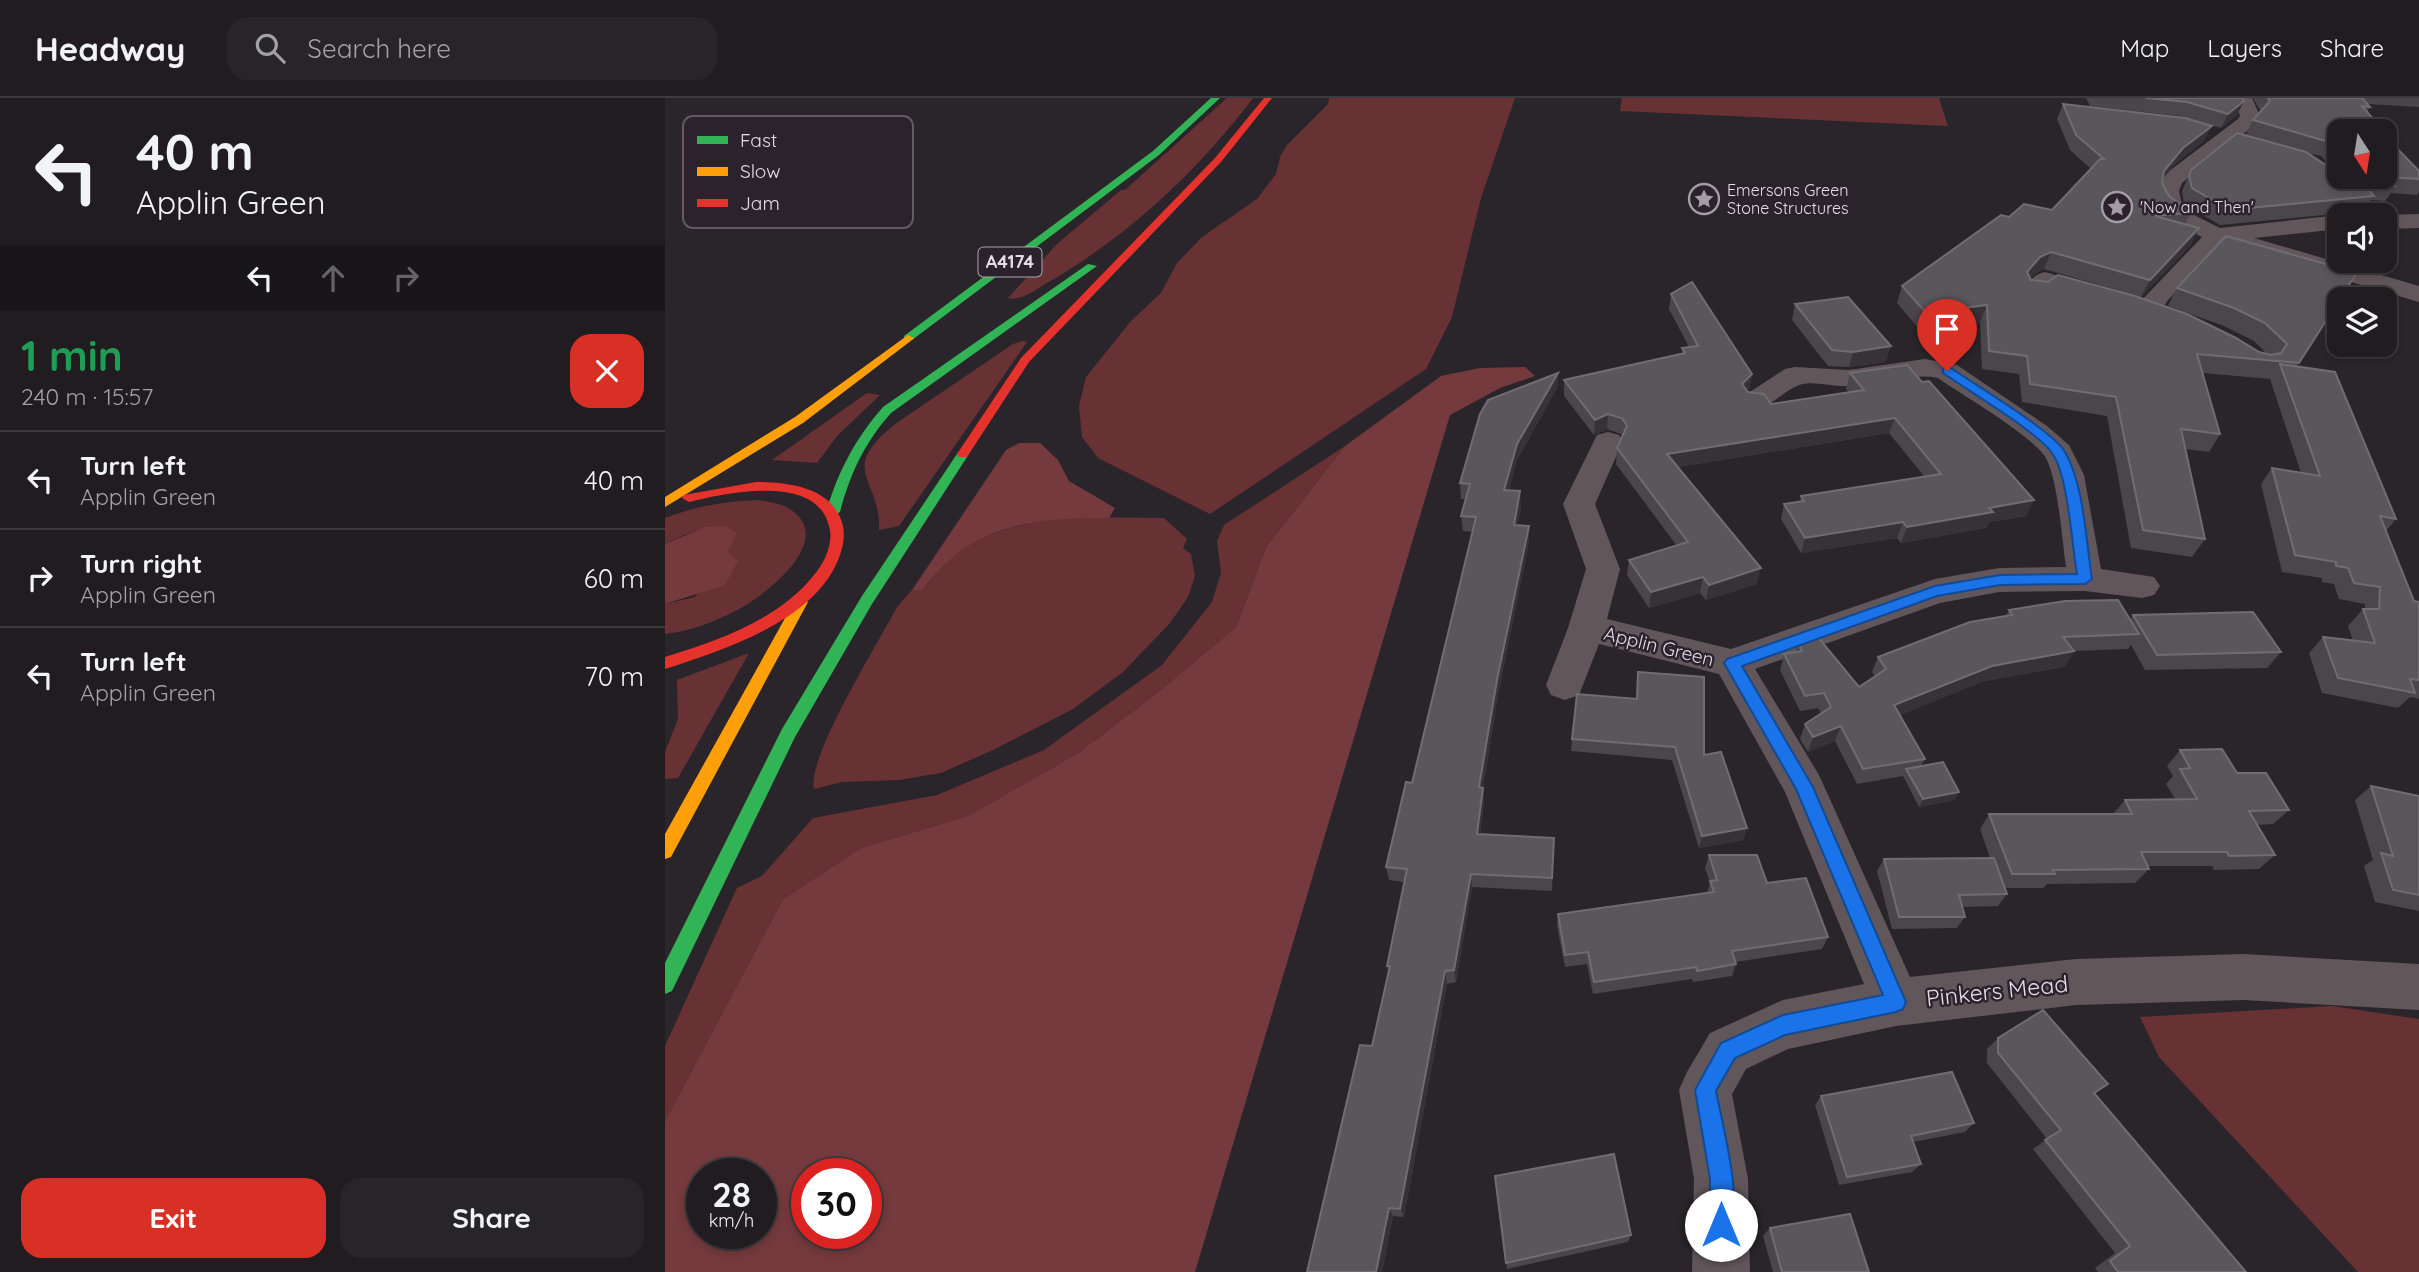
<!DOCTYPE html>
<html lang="en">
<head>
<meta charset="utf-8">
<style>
  :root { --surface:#201c20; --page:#282529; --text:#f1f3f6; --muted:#a2a1a5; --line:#3d3a3e; --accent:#d93025 }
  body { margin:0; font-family:Quicksand,sans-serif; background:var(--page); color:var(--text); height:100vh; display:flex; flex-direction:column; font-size:26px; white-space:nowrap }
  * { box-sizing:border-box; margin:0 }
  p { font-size:23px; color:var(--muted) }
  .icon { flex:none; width:38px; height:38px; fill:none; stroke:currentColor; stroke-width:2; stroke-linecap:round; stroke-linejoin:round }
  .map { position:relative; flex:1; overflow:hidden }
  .details { display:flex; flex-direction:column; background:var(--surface); width:665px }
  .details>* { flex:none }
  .guide { background:#201c20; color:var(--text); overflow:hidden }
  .needle { width:46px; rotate:168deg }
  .controls { position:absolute; left:1662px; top:21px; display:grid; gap:14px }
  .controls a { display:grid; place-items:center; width:70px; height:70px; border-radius:14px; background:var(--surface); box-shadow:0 4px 10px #0003,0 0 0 2px var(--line); font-size:35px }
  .speed { position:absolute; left:21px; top:1060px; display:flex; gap:14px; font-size:35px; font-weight:700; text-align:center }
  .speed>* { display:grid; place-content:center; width:91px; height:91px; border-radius:50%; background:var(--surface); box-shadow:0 4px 10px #0003,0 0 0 2px var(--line); line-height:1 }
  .speed small { font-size:18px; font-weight:400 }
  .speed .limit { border:10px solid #d22; background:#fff; color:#111 }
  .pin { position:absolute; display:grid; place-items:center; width:60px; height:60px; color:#fff; margin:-72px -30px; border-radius:50% 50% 50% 0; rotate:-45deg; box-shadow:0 0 7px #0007 }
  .pin .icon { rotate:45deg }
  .me { position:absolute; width:77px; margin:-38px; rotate:0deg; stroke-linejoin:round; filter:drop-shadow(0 0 5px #0008) }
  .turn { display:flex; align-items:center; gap:24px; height:147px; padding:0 21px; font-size:32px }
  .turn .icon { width:91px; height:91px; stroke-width:2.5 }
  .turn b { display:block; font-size:49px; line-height:60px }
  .lanes { display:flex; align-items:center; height:66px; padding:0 21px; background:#0003; justify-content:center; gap:35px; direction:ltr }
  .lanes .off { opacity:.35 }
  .round { display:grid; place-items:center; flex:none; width:74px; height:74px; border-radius:21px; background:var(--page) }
  .head { display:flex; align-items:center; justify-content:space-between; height:119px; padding:0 21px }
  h1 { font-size:42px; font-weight:800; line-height:52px; color:#1e9e55 }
  .action { display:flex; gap:14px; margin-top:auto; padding:14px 21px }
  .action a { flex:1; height:80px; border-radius:21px; background:var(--accent); color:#fff; font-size:28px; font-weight:800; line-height:80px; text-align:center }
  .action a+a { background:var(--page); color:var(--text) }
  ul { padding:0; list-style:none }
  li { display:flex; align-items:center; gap:21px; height:98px; padding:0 21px; border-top:2px solid var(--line) }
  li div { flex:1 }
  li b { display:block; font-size:26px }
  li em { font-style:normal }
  header { display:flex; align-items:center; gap:42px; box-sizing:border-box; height:98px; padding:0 35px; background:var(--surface); border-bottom:2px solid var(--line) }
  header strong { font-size:33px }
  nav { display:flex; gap:38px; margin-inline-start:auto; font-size:24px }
  .search { width:490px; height:63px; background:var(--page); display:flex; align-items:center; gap:18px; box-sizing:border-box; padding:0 24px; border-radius:21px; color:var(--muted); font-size:26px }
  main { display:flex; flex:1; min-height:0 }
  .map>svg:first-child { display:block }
  .green { fill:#683235 }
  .forest { fill:#743a3d; fill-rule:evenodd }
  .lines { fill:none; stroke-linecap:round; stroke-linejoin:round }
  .street { fill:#61575b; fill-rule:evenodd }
  .fast { fill:#30b455; fill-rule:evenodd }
  .slow { fill:#ff9f0a; fill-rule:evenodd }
  .jam { fill:#e5322d; fill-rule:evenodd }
  .wall { fill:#4a464c; fill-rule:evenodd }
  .shaded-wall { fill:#363237 }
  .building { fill:#5a575c; stroke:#706c72; stroke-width:2 }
  .route { fill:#1a73e8; stroke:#114b97; stroke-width:2 }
  .labels { text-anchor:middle; stroke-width:5; stroke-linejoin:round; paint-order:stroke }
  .far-poi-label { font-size:16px; fill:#e4dde5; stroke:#2c222d; text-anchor:start }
  .shield { fill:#2c222d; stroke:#ada5ae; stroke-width:2 }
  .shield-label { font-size:18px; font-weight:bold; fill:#e4dde5 }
  .street-label { font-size:19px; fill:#e4dde5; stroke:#2c222d }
  .near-street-label { font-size:23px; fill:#e4dde5; stroke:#2c222d }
  .key { fill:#2c222d; stroke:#635a64; stroke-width:2 }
  .key-label { font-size:19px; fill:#e4dde5 }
</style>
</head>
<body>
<header>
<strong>Headway</strong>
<div class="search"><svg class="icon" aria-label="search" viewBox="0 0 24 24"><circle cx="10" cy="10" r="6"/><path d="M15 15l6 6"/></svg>Search here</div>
<nav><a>Map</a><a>Layers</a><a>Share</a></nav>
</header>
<main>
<section class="details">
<div class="guide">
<div class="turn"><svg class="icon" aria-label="left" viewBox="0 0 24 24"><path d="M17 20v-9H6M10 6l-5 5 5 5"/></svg><div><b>40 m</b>Applin Green</div></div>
<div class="lanes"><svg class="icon" aria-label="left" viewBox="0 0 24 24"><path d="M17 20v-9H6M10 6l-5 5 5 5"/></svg><svg class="icon off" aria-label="ahead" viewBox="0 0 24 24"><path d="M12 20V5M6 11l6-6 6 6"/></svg><svg class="icon off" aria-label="right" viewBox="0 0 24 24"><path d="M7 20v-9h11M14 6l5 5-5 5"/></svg></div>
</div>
<div class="head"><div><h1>1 min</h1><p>240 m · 15:57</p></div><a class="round" style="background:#d93025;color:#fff"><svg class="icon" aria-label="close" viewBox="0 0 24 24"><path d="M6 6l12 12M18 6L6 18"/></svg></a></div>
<ul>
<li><svg class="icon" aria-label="left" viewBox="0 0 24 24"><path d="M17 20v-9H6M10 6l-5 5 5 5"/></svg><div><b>Turn left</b><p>Applin Green</p></div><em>40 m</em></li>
<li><svg class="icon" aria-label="right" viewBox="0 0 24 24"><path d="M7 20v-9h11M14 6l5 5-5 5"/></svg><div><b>Turn right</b><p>Applin Green</p></div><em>60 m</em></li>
<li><svg class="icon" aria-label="left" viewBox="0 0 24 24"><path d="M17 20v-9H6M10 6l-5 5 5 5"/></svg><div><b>Turn left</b><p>Applin Green</p></div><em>70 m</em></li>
</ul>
<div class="action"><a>Exit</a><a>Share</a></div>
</section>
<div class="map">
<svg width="1754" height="1174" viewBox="0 0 1754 1174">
  <rect width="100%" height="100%" fill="#2a252a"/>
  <g class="green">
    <path d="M562,0H588C532,74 462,139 382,185C370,192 357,203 343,200L392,146L456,92H460Z"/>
    <path d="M664,0H850L816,100L787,219L761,271L545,416L433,360L417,339L414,308L421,279L466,223L496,195L512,165L537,139L592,101L611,76L615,59L622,47L663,6Z"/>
    <path d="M957,0H1274L1283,28L955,13Z"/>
    <path d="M358,243L362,244L234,428L214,432C216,378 170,373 233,324L348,246Z"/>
    <path d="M202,295L215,297L172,338L152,365L107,362Z"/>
    <path d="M680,348L601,449L571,529L487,599L413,655L303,718L196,750L118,801L0,1023V948L72,790L97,778L148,720L272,697L379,652L497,567L547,504L556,475L552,443L559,427Z"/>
    <path d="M95,402C103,404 114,405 121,409C173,437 109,490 81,507C58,521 27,533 0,536V506L30,499L63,454L71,435C49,420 23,436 0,446V420C32,408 61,403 95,402Z"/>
    <path d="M404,419L499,420L522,441L518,450L526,456L530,478L523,499L505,525L458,574L408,611L328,652L276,675L234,682L177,684L149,691C141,661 215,542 232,509L247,492H258C295,438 343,427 404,419Z"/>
    <path d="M84,555L13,680L0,681V654L13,621L12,582Z"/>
    <path d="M1667,908L1754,921V1174H1693L1494,959L1475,919Z"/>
  </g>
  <g class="forest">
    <path d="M860,269L870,278L835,290L785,317L530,1174H0V1023L118,801L196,750L303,718L413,655L487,599L571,529L601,449L680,348L776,278L815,270ZM37,1076H96V1136H37ZM142,1076H201V1136H142Z"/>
    <path d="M354,345H375L393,362L404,383L450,410L444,420C371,419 303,427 258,492H247L341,352Z"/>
    <path d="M60,428L72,435L63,454L73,463L60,487L0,506V446L40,429Z"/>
  </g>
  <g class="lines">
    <g class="street">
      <path d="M1569,0H1587L1595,18L1587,29L1517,85L1514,93L1517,107L1531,118L1555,130L1675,117H1676L1675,131L1589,140L1754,188V204L1557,146L1503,202L1492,218L1483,220L1474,218L1385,191C1378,200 1373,201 1361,198L1357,193C1364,184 1369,176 1380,174L1477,202L1537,139C1518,129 1502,122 1492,102V93L1499,77L1573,21L1575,18Z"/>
      <path d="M1754,116V130L1720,131L1719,117Z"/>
      <path d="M1260,261L1292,267L1382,328L1404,347L1419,377L1436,471L1489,479L1495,488L1489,497L1477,500L1420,493L1334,494L1275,505L1090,571L1154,677L1245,879L1411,861L1579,856L1754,866V912L1579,902L1411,907L1231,928L1123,951L1081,971L1067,996L1083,1081L1085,1174H1027L1029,1081L1014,992L1022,974L1045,935L1118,902L1199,886L1120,694L1054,576L934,546L914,597L900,602L886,597L881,587L903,530L921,471L898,406L932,337L943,334L954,337L958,343L930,406L955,471L942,521L1066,551L1270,481L1334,470L1401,469C1397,443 1393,377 1379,357C1360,333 1300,299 1273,280C1243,274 1213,288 1182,288C1169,289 1147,282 1134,287C1114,295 1105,314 1082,308L1077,302L1082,296L1120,271L1130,269L1184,272Z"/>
    </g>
    <g class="fast">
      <path d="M546,0H555L494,57L247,242H239V238L488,53Z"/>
      <path d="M423,166L432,168L226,315C200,344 185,376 175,414L168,418L163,417L161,414C173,374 190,341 218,309Z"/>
      <path d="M298,352L304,356L207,506L130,639L7,893L0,896V865L117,631L197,498L294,353Z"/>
    </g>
    <g class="slow">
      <path d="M243,237L249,240L247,242L138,325L0,409V399L130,319Z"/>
      <path d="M136,499L143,504L6,759L0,761V736L129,504Z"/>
    </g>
    <g class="jam">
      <path d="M599,0H607L556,64L364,264L302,359H294L292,356L356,260L550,60Z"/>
      <path d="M91,384C119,384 158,388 173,415C181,429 180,443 175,457C153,522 59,552 0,571V559C53,543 113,522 149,477C160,464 169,444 164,428C151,375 61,395 24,404L17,400L19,397Z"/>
    </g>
  </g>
  <g class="wall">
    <path d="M1421,0H1578L1579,3L1572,17L1556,30L1515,18L1425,8Z"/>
    <path d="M1588,0H1754V9L1703,6L1705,9L1702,14L1709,22L1707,24L1675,33V79H1720L1754,81V94L1752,97L1726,95L1720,103L1706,102L1700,113L1555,127L1519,106L1517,93L1526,72L1623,49L1581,37L1588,22L1596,14ZM1642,55L1656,58L1668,71H1667Z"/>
    <path d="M1398,6L1539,43L1510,66L1498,81L1497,85L1504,98L1526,115L1520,126L1526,147L1476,199L1379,171L1368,177L1365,180L1366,182L1594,254L1602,256L1589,243L1559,228L1503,208L1512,190L1674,172L1691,176L1632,268L1731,421L1721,433L1749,503L1754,504V601L1745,599L1733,610L1657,595L1644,555L1658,539L1688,543L1683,528L1698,511H1700V506L1674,501L1669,486L1657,484V480L1617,474L1596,386L1607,370L1636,375L1605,281L1538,275L1555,336L1544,354L1521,351L1540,441L1527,459L1466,450L1442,318L1357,304L1354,276L1317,271L1315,224L1255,232L1232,205L1237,188L1344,119L1387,112L1426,71L1405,52L1392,21Z"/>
    <path d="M1006,196L1087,276L1084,292L1082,293L1106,306L1184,294L1181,291L1185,275L1361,418L1324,424L1321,430L1236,445L1232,440L1136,455L1116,421L1119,406L1135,403L1136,398L1259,378L1224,335L1013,369L1092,486L1041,502L1035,495L984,510L962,477L964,462L1012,448L951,366L952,350L957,338L956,336L942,331L929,337L899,298V282L1017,255V250L1024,249L1004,211Z"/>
    <path d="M1130,206L1221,264L1184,269L1163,268L1127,222Z"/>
    <path d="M893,275L892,290L852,362L844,392L856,409L852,428H864V444L833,597L818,690L819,704L815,736L889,740L887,793L807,789L791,884L782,886L739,1119L728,1118L717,1174L707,948L723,874L722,868L739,784L724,782L721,769L747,685L808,434L798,433L796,418L801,401H796L795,385Z"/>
    <path d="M1344,512L1465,521L1468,517L1616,554L1602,570L1480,572L1466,547L1463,551L1409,553L1399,569L1319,583L1235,617L1260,661L1256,668L1290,702L1254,709L1238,678L1192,686L1170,643L1143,654L1135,641L1140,626L1156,615L1153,610L1135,613L1115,572L1119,556L1130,554L1133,545L1194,589L1210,578L1207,574L1213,559L1341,518Z"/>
    <path d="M973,574L1039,657L1082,730L1078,742L1034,750L1007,662L906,653L907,641L971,601Z"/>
    <path d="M1515,652L1572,675L1624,712L1608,726L1592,727L1610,757L1594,771L1549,772L1547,768H1483L1484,771L1470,785L1382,786L1378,790H1340L1342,796L1333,808L1297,809L1300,819L1292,830L1227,831L1212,773L1219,761L1325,760L1315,731L1324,716H1448L1460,702L1510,701L1501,686L1508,678L1502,668Z"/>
    <path d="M1706,688L1754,698V813L1710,804L1699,768L1708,762L1690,702Z"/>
    <path d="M1044,757L1102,785L1163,839L1157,851L1070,864L1071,866L1067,878L1028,884L1027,881L928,896L922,866L900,869L892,828L893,816L1042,795L1045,785L1040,770Z"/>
    <path d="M1333,940L1429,996L1581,1174H1433L1430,1170L1450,1155L1368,1051L1382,1041L1322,965V951Z"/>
    <path d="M1156,998L1309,1025L1300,1034L1248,1044L1256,1066L1247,1074L1174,1087L1150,1007Z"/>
    <path d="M830,1078L966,1137L963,1144L842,1171Z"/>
    <path d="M1105,1130L1204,1174H1108L1098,1138Z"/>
  </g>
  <g class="shaded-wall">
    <path d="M1579,3L1572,17L1556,30L1563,16Z"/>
    <path d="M1547,28L1539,43L1510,66L1491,89L1499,73L1518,50Z"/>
    <path d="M1534,130L1526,147L1476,199L1485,182Z"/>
    <path d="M1386,154L1379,171L1368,177L1355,191L1362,174L1375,159Z"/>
    <path d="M1322,207L1315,224L1255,232L1261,215Z"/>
    <path d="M1226,248L1221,264L1184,269L1188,254Z"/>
    <path d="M893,275L892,290L852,362L840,407L839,392L852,346Z"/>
    <path d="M1087,276L1084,292L1074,302L1077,286Z"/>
    <path d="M943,316L942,331L929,337L930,322Z"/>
    <path d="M1230,320L1224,335L1000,371L1002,356Z"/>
    <path d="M855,393L856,409L849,443V427Z"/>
    <path d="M1369,402L1361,418L1324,424L1321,430L1236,445L1242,429L1324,410Z"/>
    <path d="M1238,424L1232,440L1136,455L1140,440Z"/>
    <path d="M864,428V444L833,597L816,704L814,689L832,582Z"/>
    <path d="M1096,470L1092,486L1041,502L1044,487Z"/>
    <path d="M1038,479L1035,495L984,510L986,494Z"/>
    <path d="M1409,553L1399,569L1319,583L1223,622L1229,607L1327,568Z"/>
    <path d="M1176,628L1170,643L1143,654L1148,639Z"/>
    <path d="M818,690L819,704L813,750L812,736Z"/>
    <path d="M1294,694L1290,702L1254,709L1258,701Z"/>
    <path d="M1082,730L1078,742L1034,750L1037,738Z"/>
    <path d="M806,776L807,789L791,884L789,872Z"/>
    <path d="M780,873L782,886L739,1119L735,1111Z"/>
    <path d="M724,1110L728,1118L717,1174H711Z"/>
  </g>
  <g class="building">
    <path d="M1481,0H1578L1579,3L1563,16L1522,4Z"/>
    <path d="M1603,0H1697L1705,9L1697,8L1709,22L1707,24L1716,33H1675V54L1664,44L1588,22L1605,3Z"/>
    <path d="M1398,6L1520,20L1547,28L1518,50L1499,73L1497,85L1504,98L1526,115L1490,118L1534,130L1485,182L1386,154L1375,159L1362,174L1366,182L1383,184L1393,177L1470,198L1522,216L1571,240L1594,254L1606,257L1616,255L1622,246L1600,225L1569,210L1512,190L1561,138L1675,170L1674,172L1691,176L1634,265L1532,256L1555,336L1516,331L1540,441L1478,432L1451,299L1365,286L1362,258L1324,253L1322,207L1261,215L1237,188L1336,117L1344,119L1359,106L1387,112L1435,61H1439L1411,37Z"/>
    <path d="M1572,35L1641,54L1667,71H1675V79H1720V38L1754,73V81L1721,79L1730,88L1698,86L1709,98L1564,112L1527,90L1524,78L1526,72Z"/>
    <path d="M1027,184L1087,276L1077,286L1083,294L1099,296L1106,306L1199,292L1185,275L1242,267L1257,284L1264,283L1369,402L1324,410L1328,414L1242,429L1238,424L1140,440L1119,406L1139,403L1136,398L1276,376L1230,320L1002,356L1096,470L1044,487L1038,479L986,494L964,462L1023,444L952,350L962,328L957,320L943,316L930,322L899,282L1020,255L1017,250L1033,248L1006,196Z"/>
    <path d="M1183,199L1226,248L1188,254L1167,252L1130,206Z"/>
    <path d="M1615,266L1670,274L1731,421L1715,418L1749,503L1754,504V582L1745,581L1750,595L1673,580L1658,539L1710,545L1698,511H1714L1715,489L1689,485L1683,470L1671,468V464L1630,457L1607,370L1655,378Z"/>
    <path d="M893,275L852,346L839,392L855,393L849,427L864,428L832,582L814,689L818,690L812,736L889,740L887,780L806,776L789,872L780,873L735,1111L724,1110L711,1174H642L695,947L707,948L725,868H722L742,771L721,769L741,684L747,685L811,419L796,418L805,386L795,385L815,316L823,302Z"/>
    <path d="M1453,502L1474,536L1398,539L1409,553L1327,568L1229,607L1260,661L1198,671L1176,628L1148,639L1140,626L1166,609L1159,595L1140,598L1119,556L1137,553L1133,545L1152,538L1194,589L1221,571L1213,559L1305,524L1347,517L1344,512L1400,503Z"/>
    <path d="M1588,514L1616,554L1492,557L1468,517Z"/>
    <path d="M973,574L1039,579V657L1056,654L1082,730L1037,738L1010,649L907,641L912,596L972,601Z"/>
    <path d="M1557,651L1572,675H1601L1624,712L1584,713L1610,757L1564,758L1562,754H1476L1484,771L1388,772L1390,776H1347L1324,716H1467L1460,702L1532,701L1515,671L1525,670L1515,652Z"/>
    <path d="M1278,664L1294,694L1258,701L1241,671Z"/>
    <path d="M1706,688L1754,698V797L1728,792L1716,755L1728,758Z"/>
    <path d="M1044,757H1092L1102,785L1141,780L1163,839L1067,853L1071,866L1032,873L1031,869L929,884L923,854L900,857L893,816L1049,794L1045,783L1052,782Z"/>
    <path d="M1329,760L1342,796L1294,797L1300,819H1234L1219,761Z"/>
    <path d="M1378,912L1443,986L1429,995L1581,1174H1453L1445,1163L1465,1148L1380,1042L1396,1032L1333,955V940Z"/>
    <path d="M1287,974L1309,1025L1246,1038L1256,1066L1182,1079L1156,998Z"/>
    <path d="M949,1056L966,1137L841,1165L830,1078Z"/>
    <path d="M1185,1116L1204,1174H1117L1105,1130Z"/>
  </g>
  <path class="route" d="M1278,270H1286C1310,287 1388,333 1400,354C1419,387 1421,443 1427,481L1420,486L1335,487L1272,498L1077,568L1148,689L1241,904L1238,911L1231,914L1120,937L1070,960L1051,993C1058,1029 1078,1103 1065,1135L1056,1139L1048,1135L1045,1127V1081L1030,992L1056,945L1118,917L1218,897L1131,691L1059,565L1062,561L1270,488L1335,477L1412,476C1407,448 1403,376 1387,355C1370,332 1305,294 1278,275Z"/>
  <defs>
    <g id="sight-ring" transform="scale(1.575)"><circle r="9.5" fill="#2c222d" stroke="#a39da4" stroke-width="1.5"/><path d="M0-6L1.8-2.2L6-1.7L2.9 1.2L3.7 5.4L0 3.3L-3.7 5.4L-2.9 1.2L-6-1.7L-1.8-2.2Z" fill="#a39da4"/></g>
  </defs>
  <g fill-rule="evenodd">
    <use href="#sight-ring" x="1039" y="101"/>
    <use href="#sight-ring" x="1452" y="109"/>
  </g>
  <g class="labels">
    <g class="far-poi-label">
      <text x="1062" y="98">Emersons Green<tspan x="1062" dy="18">Stone Structures</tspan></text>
      <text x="1475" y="115">'Now and Then'</text>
    </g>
    <rect class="shield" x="313.5" y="149.5" width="63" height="29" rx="5"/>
    <g class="shield-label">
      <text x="345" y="170">A4174</text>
    </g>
    <g class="street-label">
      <text transform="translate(994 548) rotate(14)" y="7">Applin Green</text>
    </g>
    <g class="near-street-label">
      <text transform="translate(1332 893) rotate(-6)" y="8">Pinkers Mead</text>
    </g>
  </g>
  <rect x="18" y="18" width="230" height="112" rx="10" class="key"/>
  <rect x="32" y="38" width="31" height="8" fill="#30b455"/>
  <rect x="32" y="69" width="31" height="9" fill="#ff9f0a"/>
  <rect x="32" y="101" width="31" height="8" fill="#e5322d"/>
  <g class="key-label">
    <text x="75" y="49">Fast</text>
    <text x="75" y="80">Slow</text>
    <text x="75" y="112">Jam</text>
  </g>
</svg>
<div class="controls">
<a><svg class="needle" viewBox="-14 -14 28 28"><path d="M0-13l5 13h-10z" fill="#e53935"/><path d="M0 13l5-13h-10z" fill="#a2a1a5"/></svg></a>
<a><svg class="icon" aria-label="sound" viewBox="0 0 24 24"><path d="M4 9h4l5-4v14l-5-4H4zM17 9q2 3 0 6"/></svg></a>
<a><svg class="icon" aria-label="layers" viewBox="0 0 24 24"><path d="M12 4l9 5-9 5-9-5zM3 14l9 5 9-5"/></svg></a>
</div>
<div class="speed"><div>28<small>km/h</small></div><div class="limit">30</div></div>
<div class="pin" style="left:1282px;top:273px;background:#d93025"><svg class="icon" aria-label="arrive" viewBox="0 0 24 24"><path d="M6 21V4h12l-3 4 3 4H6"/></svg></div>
<svg class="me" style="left:1056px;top:1127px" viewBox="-20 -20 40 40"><circle r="19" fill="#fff"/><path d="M0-13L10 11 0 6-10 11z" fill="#1a73e8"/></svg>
</div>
</main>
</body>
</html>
